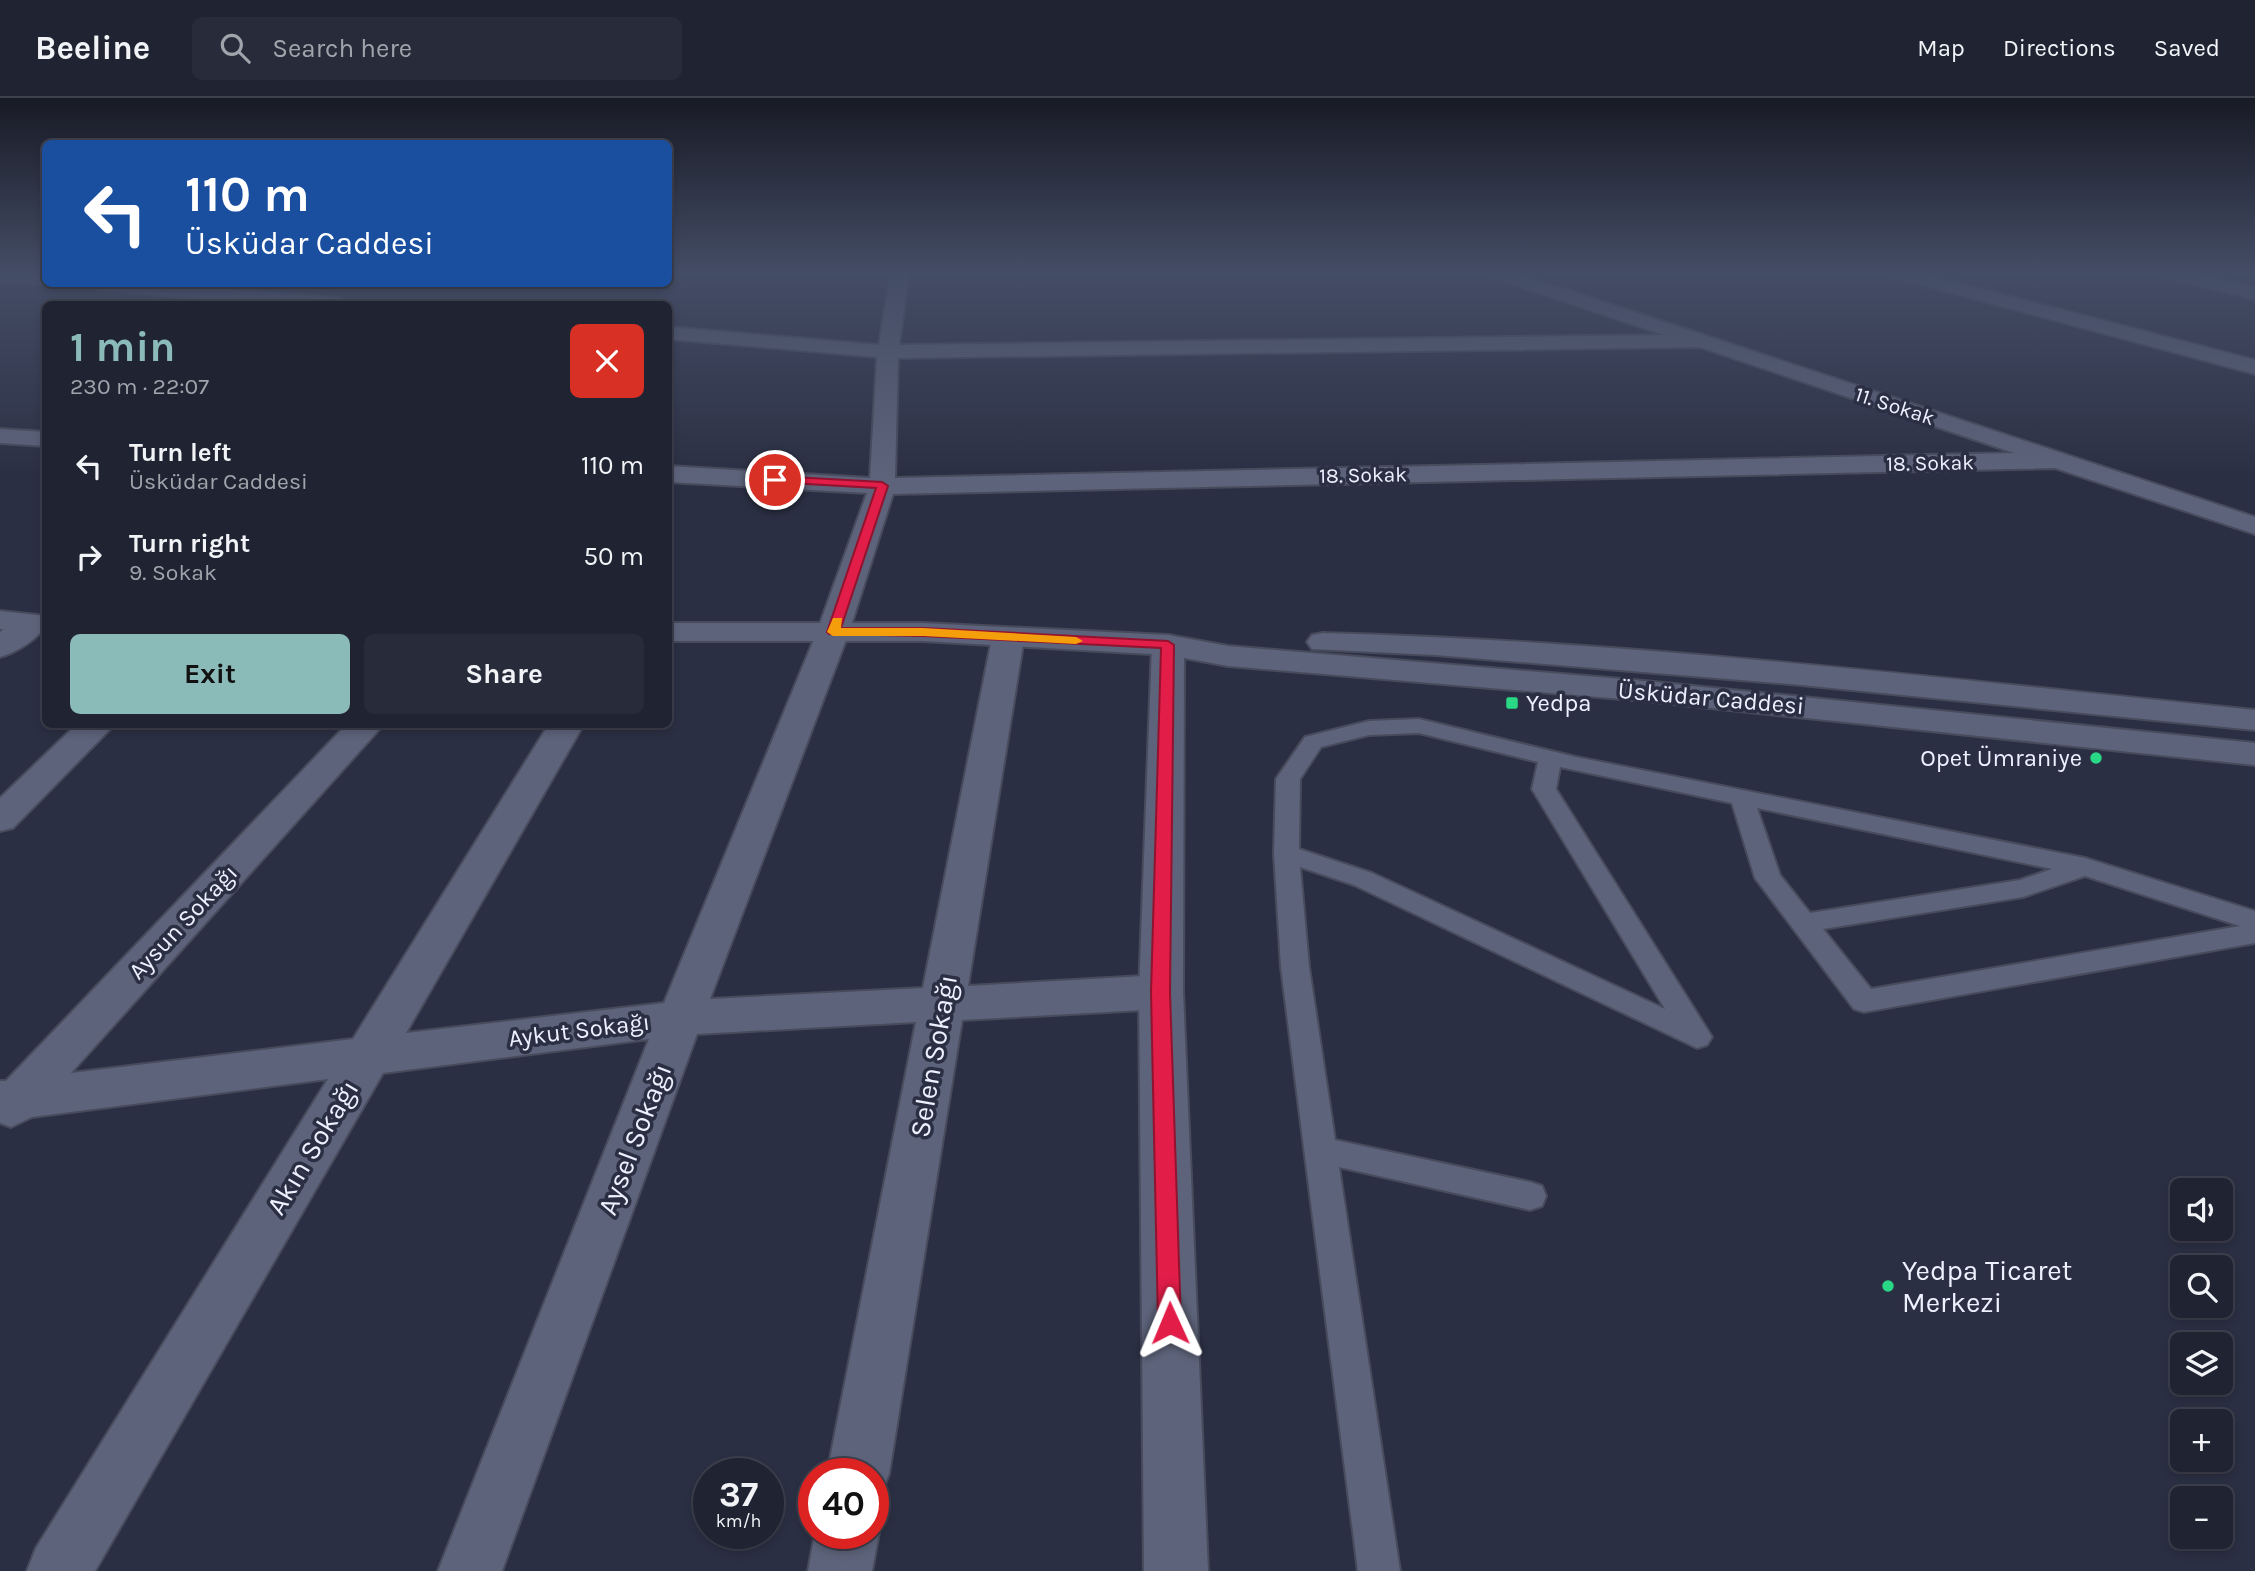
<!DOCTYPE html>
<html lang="en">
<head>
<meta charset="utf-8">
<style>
  :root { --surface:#202332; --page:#282b3a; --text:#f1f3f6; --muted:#a2a4ac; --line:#3d404d; --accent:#8bbbb9 }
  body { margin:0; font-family:Karla,sans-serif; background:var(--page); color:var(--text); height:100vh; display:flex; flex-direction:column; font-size:26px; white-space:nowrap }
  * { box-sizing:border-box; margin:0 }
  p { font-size:23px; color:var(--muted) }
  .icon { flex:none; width:38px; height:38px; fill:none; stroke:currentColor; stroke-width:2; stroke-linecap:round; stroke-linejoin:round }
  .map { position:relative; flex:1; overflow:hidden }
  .side { position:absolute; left:42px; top:203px; width:630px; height:427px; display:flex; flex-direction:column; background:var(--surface); border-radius:10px; box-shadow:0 4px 10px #0003,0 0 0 2px var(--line) }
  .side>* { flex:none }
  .guide { position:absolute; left:42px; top:42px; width:630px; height:147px; border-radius:10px; box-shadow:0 4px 10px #0003,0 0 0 2px var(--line); background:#1a4fa0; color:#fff; overflow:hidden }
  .fabs { position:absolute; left:2170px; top:1080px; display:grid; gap:14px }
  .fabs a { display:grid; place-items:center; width:63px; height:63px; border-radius:10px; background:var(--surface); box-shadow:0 4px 10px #0003,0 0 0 2px var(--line); font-size:35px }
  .speed { position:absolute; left:693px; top:1360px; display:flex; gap:14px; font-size:35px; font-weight:700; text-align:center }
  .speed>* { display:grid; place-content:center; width:91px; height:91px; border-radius:50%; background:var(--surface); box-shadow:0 4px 10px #0003,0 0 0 2px var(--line); line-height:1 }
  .speed small { font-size:18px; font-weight:400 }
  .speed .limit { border:10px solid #d22; background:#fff; color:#111 }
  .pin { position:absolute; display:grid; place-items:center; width:60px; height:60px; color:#fff; margin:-30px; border:4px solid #fff; border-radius:50%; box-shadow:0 2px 7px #0007 }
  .me { position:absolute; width:77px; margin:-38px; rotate:359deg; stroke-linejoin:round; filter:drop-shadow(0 0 5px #0008) }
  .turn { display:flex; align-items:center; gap:24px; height:147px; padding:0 28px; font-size:32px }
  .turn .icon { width:91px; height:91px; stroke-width:2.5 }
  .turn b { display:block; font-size:49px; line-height:60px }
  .round { display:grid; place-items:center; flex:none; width:74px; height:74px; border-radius:10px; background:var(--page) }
  .summary { display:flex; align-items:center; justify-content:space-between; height:119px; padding:0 28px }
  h1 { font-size:42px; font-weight:700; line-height:52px; color:var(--accent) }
  .primary-button { display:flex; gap:14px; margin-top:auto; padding:14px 28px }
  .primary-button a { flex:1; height:80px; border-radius:10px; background:var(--accent); color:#111; font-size:28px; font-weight:700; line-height:80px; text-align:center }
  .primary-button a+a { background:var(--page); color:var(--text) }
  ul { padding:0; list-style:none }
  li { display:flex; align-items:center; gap:21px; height:91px; padding:0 28px }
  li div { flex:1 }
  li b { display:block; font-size:26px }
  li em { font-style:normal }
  header { display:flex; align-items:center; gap:42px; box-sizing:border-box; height:98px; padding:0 35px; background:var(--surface); border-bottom:2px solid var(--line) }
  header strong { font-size:33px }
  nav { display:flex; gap:38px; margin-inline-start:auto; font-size:24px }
  .search { width:490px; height:63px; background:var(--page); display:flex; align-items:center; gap:18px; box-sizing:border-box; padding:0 24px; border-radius:10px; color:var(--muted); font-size:26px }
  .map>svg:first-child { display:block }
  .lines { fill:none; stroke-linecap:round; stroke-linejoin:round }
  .service-casing { stroke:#474b5c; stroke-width:4 }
  .minor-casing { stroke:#474b5c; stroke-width:4 }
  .tertiary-casing { stroke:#474b5c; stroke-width:4 }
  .secondary-casing { stroke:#474b5c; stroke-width:4 }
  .service { fill:#5d637a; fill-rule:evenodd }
  .minor { fill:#5d637a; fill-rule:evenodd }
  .tertiary { fill:#5d637a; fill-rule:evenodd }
  .secondary { fill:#5d637a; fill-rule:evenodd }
  .route { fill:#e11d48; stroke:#92132f; stroke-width:2 }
  .slow { fill:#f59e0b }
  .poi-dot { fill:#29d885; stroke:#2b2f43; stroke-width:2.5 }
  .labels { text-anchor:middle; stroke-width:7; stroke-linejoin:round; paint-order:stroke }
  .far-street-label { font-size:21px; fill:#edf0fe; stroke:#2b2f43 }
  .street-label { font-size:24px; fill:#edf0fe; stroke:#2b2f43 }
  .poi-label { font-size:24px; fill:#edf0fe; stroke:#2b2f43; text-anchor:start }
  .near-street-label { font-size:28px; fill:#edf0fe; stroke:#2b2f43 }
  .near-poi-label { font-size:28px; fill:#edf0fe; stroke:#2b2f43; text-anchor:start }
</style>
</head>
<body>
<header>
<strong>Beeline</strong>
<div class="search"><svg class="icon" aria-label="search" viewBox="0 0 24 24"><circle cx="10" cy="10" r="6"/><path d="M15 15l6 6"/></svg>Search here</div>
<nav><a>Map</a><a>Directions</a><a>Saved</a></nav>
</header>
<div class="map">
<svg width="2255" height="1473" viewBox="0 0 2255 1473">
  <rect width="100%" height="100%" fill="#2b2f43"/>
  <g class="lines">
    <g class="service-casing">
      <path id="service" d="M1419,621L1576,659L2085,760L2255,813V845L1864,914L1854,911L1755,780L1732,705L1560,669L1556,691L1712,939L1707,947L1697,950L1354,787L1300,769L1309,869L1335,1042L1530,1084L1542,1088L1546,1098L1542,1108L1530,1112L1339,1069L1400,1473H1358L1281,869L1274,756L1276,681L1305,639L1369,623ZM1419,635L1538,664L1532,691L1665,911L1372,775L1299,751L1300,681L1321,649L1369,637ZM1757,710L2052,771L2020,782L1810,815L1780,777ZM2085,778L2240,828L1871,891L1823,831L2023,799Z"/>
    </g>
    <g class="minor-casing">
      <g id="minor">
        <path d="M0,174L46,175V186H50L46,187L0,183Z"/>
        <path d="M891,174H909L899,247L1664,237L1489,178L1486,174H1513L2255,419V436L2055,370L893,396L849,534L710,901L923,890L992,540L997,533L1008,531L1019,533L1024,540L968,888L1161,877L1177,882L1183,894L1177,906L1161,911L962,922L889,1376L880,1398L873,1400V1376H827L916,924L697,936L502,1473H438L649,941L383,975L95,1473H27L36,1450L328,981L32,1019L11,1029L0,1025V983H6L347,626H384L71,975L353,941L549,626H584L406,935L664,905L817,534L867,395L668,384V368L870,380L877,259L668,241V229L879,247ZM1700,249L2014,355L895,380L898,260Z"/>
        <path d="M1886,174H1916L2255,262V276L1889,178Z"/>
        <path d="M2156,174H2188L2255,189V201L2159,178Z"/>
        <path d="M88,186H160L340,200L350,206H276L97,192Z"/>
        <path d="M0,331L46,334V348L0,345Z"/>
        <path d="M31,517L42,519L46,525C41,540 15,555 0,559V534L20,519Z"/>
        <path d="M77,626H115L13,730L0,733V700Z"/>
        <path d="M873,1422L879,1435L872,1473H808L815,1435H873Z"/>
      </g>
    </g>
    <g class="tertiary-casing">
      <path id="tertiary" d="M1168,537L1179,540L1184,547L1183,894L1208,1473H1144L1139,894L1152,547L1157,540Z"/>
    </g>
    <g class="secondary-casing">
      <g id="secondary">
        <path d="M0,513L46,518V536L0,531Z"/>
        <path d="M668,525H923L1168,537L1228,548L1634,582L2255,645V667L1634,602L1228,568L1168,557L923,543H668Z"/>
        <path d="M1323,535C1634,543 1945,581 2255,612V632L1801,587L1435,557L1312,551L1307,544L1312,537Z"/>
      </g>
    </g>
    <use href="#service" class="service"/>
    <use href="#minor" class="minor"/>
    <use href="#tertiary" class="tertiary"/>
    <use href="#secondary" class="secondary"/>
  </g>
  <linearGradient id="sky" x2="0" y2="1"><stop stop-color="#181a25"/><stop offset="0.46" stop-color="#444d66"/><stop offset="1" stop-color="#444d66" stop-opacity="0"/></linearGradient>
  <rect width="2255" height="380" fill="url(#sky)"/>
  <path class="route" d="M775,378L882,384L888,388L841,530H923L1168,543L1174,547L1170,894L1181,1225L1178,1233L1170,1236L1161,1233L1158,1225L1151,894L1161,550L923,538L829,536L827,534L876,390L772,384L770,382Z"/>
  <path class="slow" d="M833,520H842L841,530H923L1076,539L1083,543L1076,546L923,538H833L827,534Z"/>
  <g class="poi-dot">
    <rect x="1505" y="598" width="14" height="14" rx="3.5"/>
    <circle cx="2096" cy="660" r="7"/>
    <circle cx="1888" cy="1188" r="7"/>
  </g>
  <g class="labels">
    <g class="far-street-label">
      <text transform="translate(1895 308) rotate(18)" y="7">11. Sokak</text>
      <text transform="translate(1930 365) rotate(-1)" y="7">18. Sokak</text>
      <text transform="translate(1363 377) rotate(-1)" y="7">18. Sokak</text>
    </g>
    <g class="street-label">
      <text transform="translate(1711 600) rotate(5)" y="8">Üsküdar Caddesi</text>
      <text transform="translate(183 824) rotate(-47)" y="8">Aysun Sokağı</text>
      <text transform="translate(579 932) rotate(-7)" y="8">Aykut Sokağı</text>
    </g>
    <g class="poi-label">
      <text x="1526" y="613">Yedpa</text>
      <text x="2082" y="668" text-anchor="end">Opet Ümraniye</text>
    </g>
    <g class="near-street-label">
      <text transform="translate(933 958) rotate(-80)" y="10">Selen Sokağı</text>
      <text transform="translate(634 1041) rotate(-69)" y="10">Aysel Sokağı</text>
      <text transform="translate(312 1049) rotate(-59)" y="10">Akın Sokağı</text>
    </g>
    <g class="near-poi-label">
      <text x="1902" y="1182">Yedpa Ticaret<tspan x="1902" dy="32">Merkezi</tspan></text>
    </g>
  </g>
</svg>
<div class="fabs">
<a><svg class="icon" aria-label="sound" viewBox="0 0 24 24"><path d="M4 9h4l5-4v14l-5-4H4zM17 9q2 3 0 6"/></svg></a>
<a><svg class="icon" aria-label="search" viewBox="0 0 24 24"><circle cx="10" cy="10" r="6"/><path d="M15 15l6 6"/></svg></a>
<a><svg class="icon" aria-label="layers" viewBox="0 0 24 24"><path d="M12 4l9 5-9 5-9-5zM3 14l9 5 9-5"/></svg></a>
<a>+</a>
<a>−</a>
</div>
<div class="speed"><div>37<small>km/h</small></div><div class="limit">40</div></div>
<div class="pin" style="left:775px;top:382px;background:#d93025"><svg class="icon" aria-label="arrive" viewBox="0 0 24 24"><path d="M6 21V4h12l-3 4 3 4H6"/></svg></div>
<svg class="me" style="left:1170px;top:1225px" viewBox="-20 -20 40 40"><path d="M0-17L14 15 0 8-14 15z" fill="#e11d48" stroke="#fff" stroke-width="4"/></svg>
<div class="guide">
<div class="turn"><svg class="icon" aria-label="left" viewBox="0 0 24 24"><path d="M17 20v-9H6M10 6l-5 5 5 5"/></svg><div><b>110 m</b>Üsküdar Caddesi</div></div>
</div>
<section class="side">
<div class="summary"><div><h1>1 min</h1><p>230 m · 22:07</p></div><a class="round" style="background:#d93025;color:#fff"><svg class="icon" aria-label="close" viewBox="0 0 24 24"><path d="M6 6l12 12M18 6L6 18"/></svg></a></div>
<ul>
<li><svg class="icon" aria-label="left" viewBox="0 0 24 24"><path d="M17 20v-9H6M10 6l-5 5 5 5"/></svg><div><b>Turn left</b><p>Üsküdar Caddesi</p></div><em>110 m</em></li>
<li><svg class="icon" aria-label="right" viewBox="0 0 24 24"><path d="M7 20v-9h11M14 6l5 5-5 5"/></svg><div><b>Turn right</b><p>9. Sokak</p></div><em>50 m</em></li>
</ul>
<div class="primary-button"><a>Exit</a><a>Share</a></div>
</section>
</div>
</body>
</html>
